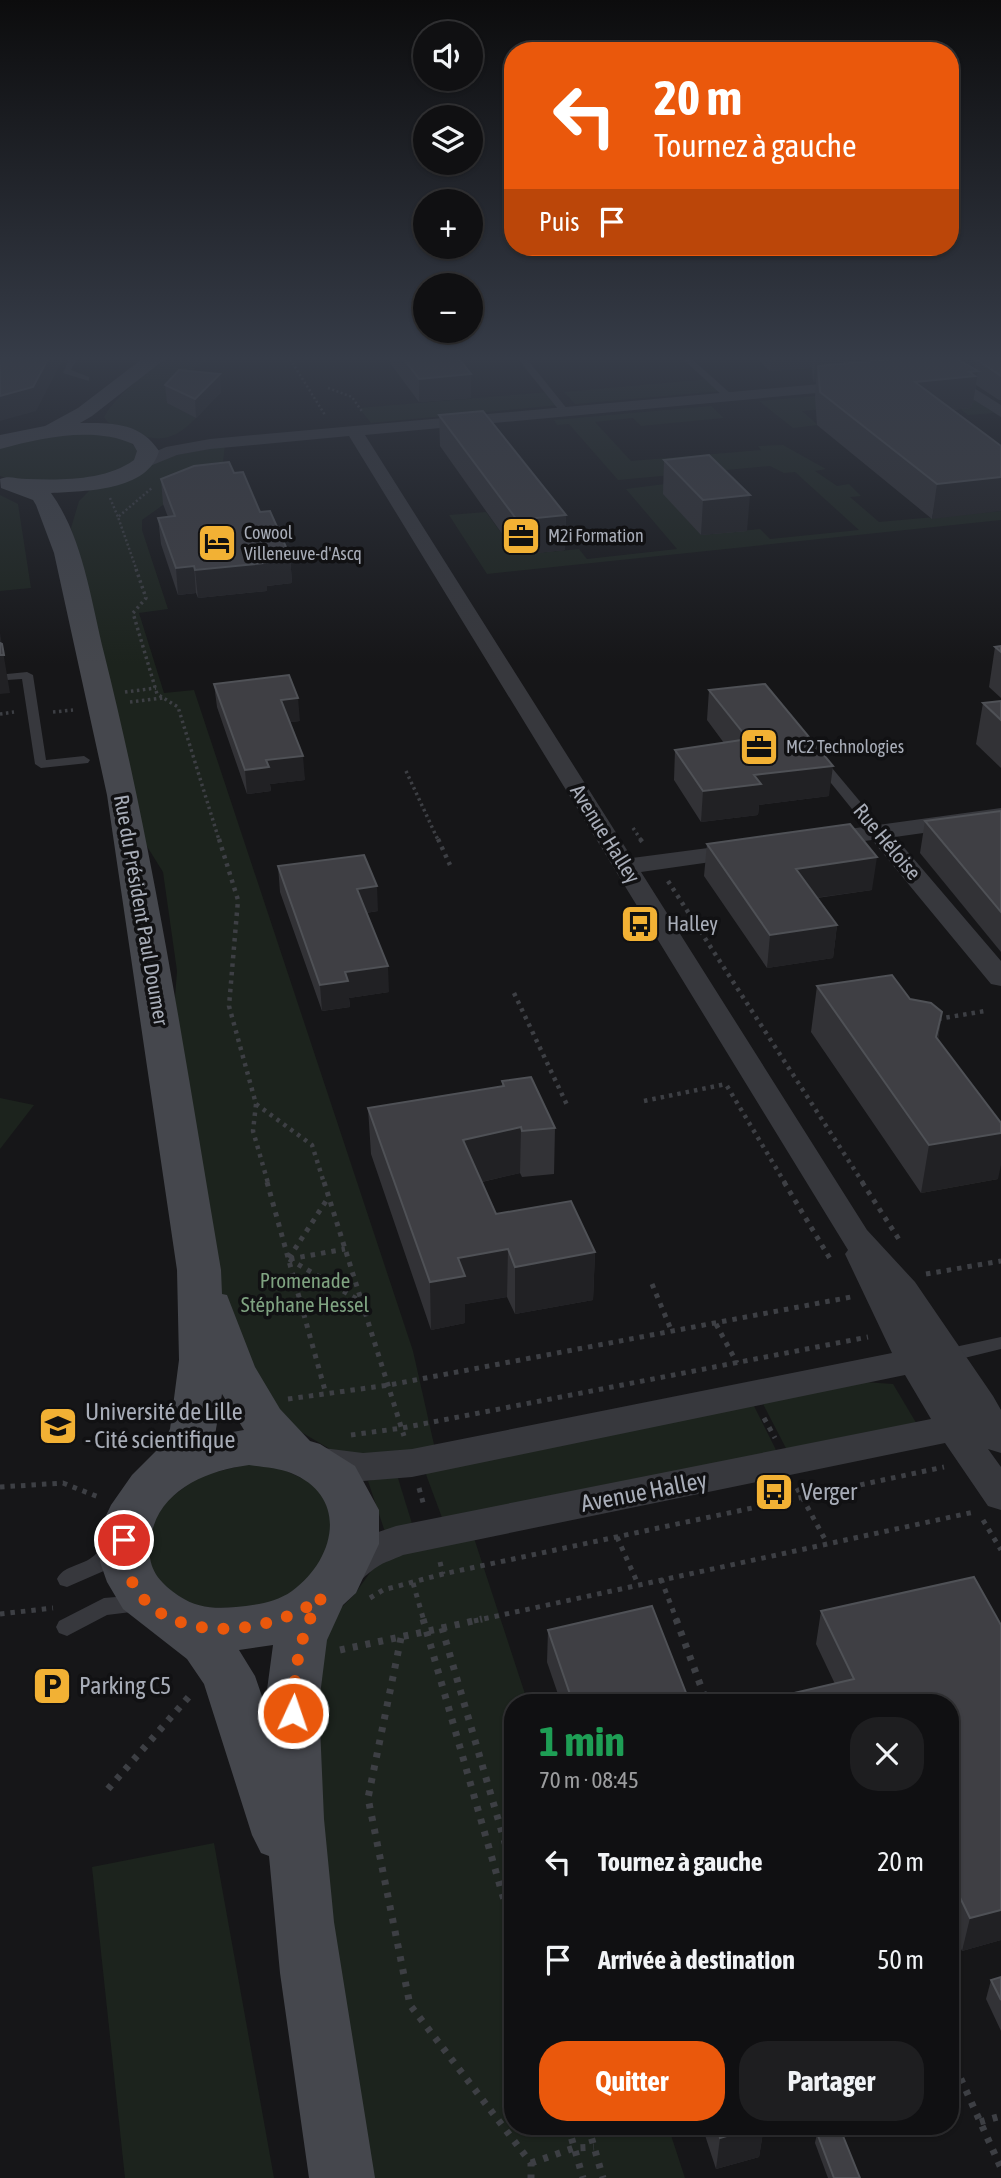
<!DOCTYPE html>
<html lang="fr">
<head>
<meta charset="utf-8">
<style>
  :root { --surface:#101012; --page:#1e1e20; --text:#f1f3f6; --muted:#9c9d9f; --line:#303032; --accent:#ea580c }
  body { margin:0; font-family:"Asap Condensed",sans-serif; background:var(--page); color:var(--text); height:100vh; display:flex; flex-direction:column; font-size:26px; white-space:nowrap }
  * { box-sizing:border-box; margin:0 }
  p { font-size:23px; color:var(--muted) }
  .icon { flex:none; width:38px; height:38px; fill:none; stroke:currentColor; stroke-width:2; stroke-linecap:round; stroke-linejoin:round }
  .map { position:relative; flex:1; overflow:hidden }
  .side { position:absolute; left:504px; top:1694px; width:455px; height:441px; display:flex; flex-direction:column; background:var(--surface); border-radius:28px; box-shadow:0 2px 5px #0004,0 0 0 2px var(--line) }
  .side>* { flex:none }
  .banner { position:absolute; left:504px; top:42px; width:455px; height:214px; border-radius:28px; box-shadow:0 2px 5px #0004,0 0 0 2px var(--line); background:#ea580c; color:#fff; overflow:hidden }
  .controls { position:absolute; left:413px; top:21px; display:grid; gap:14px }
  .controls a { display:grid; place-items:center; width:70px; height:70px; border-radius:50%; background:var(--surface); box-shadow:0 2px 5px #0004,0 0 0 2px var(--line); font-size:35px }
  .pin { position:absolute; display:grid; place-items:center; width:60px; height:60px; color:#fff; margin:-30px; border:4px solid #fff; border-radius:50%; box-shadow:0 2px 7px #0007 }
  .me { position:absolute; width:77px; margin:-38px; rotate:3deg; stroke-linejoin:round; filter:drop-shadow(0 0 5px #0008) }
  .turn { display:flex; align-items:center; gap:24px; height:147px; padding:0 35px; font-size:32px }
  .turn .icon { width:91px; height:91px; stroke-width:2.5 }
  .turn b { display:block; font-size:49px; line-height:60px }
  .then { display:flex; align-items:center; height:66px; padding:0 35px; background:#0003; gap:14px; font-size:26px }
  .round { display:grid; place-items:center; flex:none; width:74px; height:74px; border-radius:28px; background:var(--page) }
  .head { display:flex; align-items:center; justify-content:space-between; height:119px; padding:0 35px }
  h1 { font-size:42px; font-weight:700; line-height:52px; color:#1e9e55 }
  .button { display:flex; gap:14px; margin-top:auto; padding:14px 35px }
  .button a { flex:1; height:80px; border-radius:28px; background:var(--accent); color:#fff; font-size:28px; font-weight:700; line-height:80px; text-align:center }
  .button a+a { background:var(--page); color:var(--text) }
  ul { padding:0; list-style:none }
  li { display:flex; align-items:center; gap:21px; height:98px; padding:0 35px }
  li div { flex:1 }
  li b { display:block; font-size:26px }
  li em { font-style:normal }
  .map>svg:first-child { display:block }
  .green { fill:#1c231d }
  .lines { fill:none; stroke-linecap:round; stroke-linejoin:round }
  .path-far4 { stroke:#3d3f44; stroke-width:2.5; stroke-dasharray:2 2.5; stroke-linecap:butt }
  .path-far3 { stroke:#3d3f44; stroke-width:3.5; stroke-dasharray:2.5 3.5; stroke-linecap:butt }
  .path-far2 { stroke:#3d3f44; stroke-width:4.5; stroke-dasharray:3.5 5; stroke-linecap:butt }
  .path-far1 { stroke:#3d3f44; stroke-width:5; stroke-dasharray:4.5 6; stroke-linecap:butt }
  .path { stroke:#3d3f44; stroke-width:7; stroke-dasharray:5 8; stroke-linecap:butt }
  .service { fill:#37383d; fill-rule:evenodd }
  .minor { fill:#37383d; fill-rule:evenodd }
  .secondary { fill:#45474d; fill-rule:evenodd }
  .wall { fill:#323236 }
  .shaded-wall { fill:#212124 }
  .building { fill:#3f3f44; stroke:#4f5156; stroke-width:2 }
  .route { stroke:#ea580c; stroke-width:12; stroke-dasharray:0 21.6 }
  .labels { text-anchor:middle; stroke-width:7; stroke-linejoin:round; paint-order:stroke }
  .far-poi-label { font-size:18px; fill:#a8adb8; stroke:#111113; text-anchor:start }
  .street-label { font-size:21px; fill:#a8adb8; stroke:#111113 }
  .poi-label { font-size:21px; fill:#a8adb8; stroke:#111113; text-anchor:start }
  .park-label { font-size:21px; fill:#7fa381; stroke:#111113 }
  .near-poi-label { font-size:24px; fill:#a8adb8; stroke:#111113; text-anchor:start }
  .near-street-label { font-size:24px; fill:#a8adb8; stroke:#111113 }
</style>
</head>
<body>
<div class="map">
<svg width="1001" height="2178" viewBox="0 0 1001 2178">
  <rect width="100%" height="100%" fill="#161618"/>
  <g class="green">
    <path d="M163,359H207L178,384L181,388L166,402L196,418C172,443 157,442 127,431C117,427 109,426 104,417C118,393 143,377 163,359Z"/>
    <path d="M709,379L721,391L575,404L564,392Z"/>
    <path d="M954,384L994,413L968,415L960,409L970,407L955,396V392L950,389L906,393L911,398L920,397L925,402L908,405L963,445L974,447L1001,445V452L982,454L1001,469V510L981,494L958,496L952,492L988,488L982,481L991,480L978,466L924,425L915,422L874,426L868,421L899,418L882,404L802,411L818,425L793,428L759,401Z"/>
    <path d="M549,392L559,405L371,423L359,408Z"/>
    <path d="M711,406L724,418L641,426L633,418L595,422L631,461L761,450L758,446L783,445L826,469L815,471L837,486L849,484L861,496L850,497L879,522L1001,511V520L487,574L449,515L486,512L517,555L579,549L587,559L677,549L626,489L665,484L701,535L760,529L770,539L859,530L795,472L784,473L770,466L618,480L569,424L557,425L554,420Z"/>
    <path d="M92,432L129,441L137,449V458C103,488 51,480 9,479L0,476V446L8,443Z"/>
    <path d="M225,445L223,462L142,520V530L168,609L139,613L164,693L194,690L413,1351L435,1449L383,1458L335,1452L267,1412L225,1317L174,1011L177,971L163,872L143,840L71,528L79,501L90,490L163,458Z"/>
    <path d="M0,495L18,504L31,588L0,591Z"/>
    <path d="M0,1098L34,1105L0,1149Z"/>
    <path d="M865,1382L893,1384L918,1426L789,1454L762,1402Z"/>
    <path d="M753,1404L779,1456L444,1523L424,1469Z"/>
    <path d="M249,1464L282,1469L310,1482L321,1492L334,1516L328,1558L294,1593L261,1607L205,1608L189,1603L162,1585L154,1573L148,1560V1533L160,1506L199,1476Z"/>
    <path d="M397,1475L414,1530L386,1535L368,1481Z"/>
    <path d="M474,1538L528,1703H513V2126H668L685,2178H370L307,1751L321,1628L354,1595L379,1560Z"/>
    <path d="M214,1843L274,2178H125L92,1867Z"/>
  </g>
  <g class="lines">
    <g class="path-far4">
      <path d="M290,359L325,415"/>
      <path d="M328,388L352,397L363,413"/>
      <path d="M110,498L118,517"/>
      <path d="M137,571L118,517L153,487"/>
    </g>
    <g class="path-far3">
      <path d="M136,569L146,598L133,613L157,694L178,707L219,840"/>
      <path d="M125,692L156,688"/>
      <path d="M130,702L163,698"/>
      <path d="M53,712L73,710"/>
      <path d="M0,714L14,712"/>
      <path d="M406,771L438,840"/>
      <path d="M633,828L641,840"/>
    </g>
    <g class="path-far2">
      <path d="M219,839L238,900L229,1006L256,1104L312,1145L324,1183"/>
      <path d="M438,839L450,865"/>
      <path d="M640,839L644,844"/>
      <path d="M668,881L863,1183"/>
      <path d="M514,993L568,1107"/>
      <path d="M938,1019L985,1011"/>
      <path d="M727,1086L785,1183"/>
      <path d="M644,1101L726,1084"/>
      <path d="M256,1104L253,1131L268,1183"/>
    </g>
    <g class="path-far1">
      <path d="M267,1182L326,1394"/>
      <path d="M324,1182L404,1436"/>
      <path d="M784,1182L832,1262"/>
      <path d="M862,1182L900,1241"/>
      <path d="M289,1258L328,1198"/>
      <path d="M289,1259L362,1302"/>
      <path d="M290,1259L345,1249"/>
      <path d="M926,1274L1001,1261"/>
      <path d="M652,1284L672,1332"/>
      <path d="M716,1324L737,1363"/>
      <path d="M288,1399L389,1385L851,1297"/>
      <path d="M764,1418L775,1438"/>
      <path d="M351,1435L402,1428L868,1337"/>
      <path d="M0,1487L63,1483L101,1498"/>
      <path d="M419,1488L424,1506"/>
      <path d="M797,1488L827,1543"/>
      <path d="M983,1520L1001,1550"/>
      <path d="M617,1537L638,1584"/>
      <path d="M440,1562L443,1574"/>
      <path d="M661,1579L677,1621"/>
      <path d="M413,1583L424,1621"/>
      <path d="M370,1598L383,1590L443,1574L944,1467"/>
      <path d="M0,1614L53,1608"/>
      <path d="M474,1621L974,1512"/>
    </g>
    <g class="path">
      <path d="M423,1619L513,1931"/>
      <path d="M676,1619L707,1703"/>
      <path d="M442,1628L482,1619"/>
      <path d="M401,1638L368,1798L410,2005L531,2163V2178"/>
      <path d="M340,1650L442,1628L513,1870"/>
      <path d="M108,1789L193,1692"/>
      <path d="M950,2055L1001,2168"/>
      <path d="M980,2122L1001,2116"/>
      <path d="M568,2126L583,2178"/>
      <path d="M588,2126L603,2178"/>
      <path d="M531,2163L574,2148L594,2147"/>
    </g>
    <g class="service">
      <path d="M69,359H77L71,370L89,377V381L63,373Z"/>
      <path d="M518,359H527L568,410V414H562Z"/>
      <path d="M683,359H692L732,395V399H726Z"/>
      <path d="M27,672L33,675L46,760L84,756L90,760L88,763L41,768L35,764L22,679L7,680L1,677L7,674Z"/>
      <path d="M818,755L822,756L883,829V835H873L814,762V756Z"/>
      <path d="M1001,1337V1349L948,1362L941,1360L939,1355L941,1350Z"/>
      <path d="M114,1540L121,1542L124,1548L106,1570L67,1587L60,1585L57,1579C63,1566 80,1566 91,1558C100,1552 103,1543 114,1540Z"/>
      <path d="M140,1595L147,1598L151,1604L147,1610L107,1615L67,1636L59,1633L56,1627L59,1621L104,1598Z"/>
    </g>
    <g class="minor">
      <path d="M950,373L1001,405V417L944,381L942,378Z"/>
      <path d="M854,381L860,383L862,386L860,389L365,435L632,858L746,843L755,845L758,850L755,855L746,857L641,872L867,1230L915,1282L993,1396L1001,1410V1453L988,1449L1001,1467V1510L988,1506L945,1443L403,1555C395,1559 384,1562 377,1567C357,1580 357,1592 331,1583L325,1572C339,1545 369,1535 396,1526L931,1419L905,1375L412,1477L363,1481L302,1471L296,1461L302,1451L315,1447L363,1453L412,1449L892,1353L845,1254L848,1250L349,436L210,449L177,455L140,470L131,465L134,461L166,447L210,439Z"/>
      <path d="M1001,808V822L895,837L1001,961V986L991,984L872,840L820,847L811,845L808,840L811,835L820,833Z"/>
    </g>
    <path class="secondary" d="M142,359H165L92,416L80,423C112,423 140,422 159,451C148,491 86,491 51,493C83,537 91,601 104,653C155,856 186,1064 221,1270L222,1294L227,1295L255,1367L280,1409L310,1441L320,1444L355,1466L379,1510V1544L356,1593L343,1605L327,1640L319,1703L324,1819L334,1922L375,2178H309L280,1973L269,1856L261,1853L252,1835L204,1684L187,1659L123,1609L107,1582L100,1562L102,1524L111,1505L132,1475L162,1445L170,1429L179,1360L177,1270L107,795L54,553L36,505L33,500L1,488L0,479C9,475 16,479 27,479C61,480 105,481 134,460L137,451L133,444C93,426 41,438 0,449V435L45,426L78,408ZM222,1394L244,1430L215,1435ZM249,1465C262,1467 279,1468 291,1473C350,1497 335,1560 292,1591C275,1603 255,1605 236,1607C215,1609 197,1608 179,1596C160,1583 147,1569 150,1544C154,1493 203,1471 249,1465ZM273,1645L265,1705L255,1676L239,1650Z"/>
  </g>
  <g class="wall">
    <path d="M390,359H459L471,374V398L419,402L390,363Z"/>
    <path d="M757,359H1001V400H999L976,385L973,403H972L971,408L952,410L932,519L817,425L815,397L816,382H813L812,368L770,371Z"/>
    <path d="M165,385L221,392L196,418L167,403Z"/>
    <path d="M439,415L566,515L565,550L517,555L440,446Z"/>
    <path d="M664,460L747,531L701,535L663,494Z"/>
    <path d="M234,473L290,556L292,583L267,586V591L198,598L196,593L178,595L161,544L158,518L168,517L163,504L161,479Z"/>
    <path d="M1001,646V698L989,687L995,647Z"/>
    <path d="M214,684L300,721L290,722L305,780L270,784L271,791L247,794L217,707Z"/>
    <path d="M709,690L829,796L759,805L758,815L701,822L674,780L675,750L724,743L707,720Z"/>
    <path d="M1001,701V768L976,744L983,703Z"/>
    <path d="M1001,811V952L920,853L925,821Z"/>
    <path d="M707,844L872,890L817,898L837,925L833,958L767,968L704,876Z"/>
    <path d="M278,866L378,911L366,913L389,992L349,998L350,1007L322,1011L280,892Z"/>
    <path d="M817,986L910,999L942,1012L938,1040L998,1179L921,1193L811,1032Z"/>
    <path d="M502,1081L555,1128L554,1174L522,1177L520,1173L482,1182L496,1214L595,1252L593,1300L515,1314L507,1297L465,1304V1323L431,1330L371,1154L368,1108L502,1086Z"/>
    <path d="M821,1611L1001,1625V1940L962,1951L950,1926V1703L835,1684L816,1644Z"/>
    <path d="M548,1630L690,1703H561L547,1662Z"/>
    <path d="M1001,1977V2031L986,1999L991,1980Z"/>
    <path d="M702,2126H764L759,2157L716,2169Z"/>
    <path d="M817,2133L860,2178H828L815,2143Z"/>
  </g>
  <g class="shaded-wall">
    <path d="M48,359H63L36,411L0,421V396Z"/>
    <path d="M771,359H813L812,368L770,371Z"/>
    <path d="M816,359H1001H976L975,368L819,382L818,366L816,382H813Z"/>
    <path d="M978,371L973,403H972L971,408L911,414L915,382Z"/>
    <path d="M220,374L221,392L196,418L195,399Z"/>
    <path d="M471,374V398L419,402V379Z"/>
    <path d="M1001,477V511L932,519L937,484Z"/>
    <path d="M750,495L747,531L701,535L703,500Z"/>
    <path d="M566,515L565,550L517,555V520Z"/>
    <path d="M290,556L292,583L267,586V591L198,598L195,570L263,559Z"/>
    <path d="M194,566L196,593L178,595L176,568Z"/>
    <path d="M0,633L10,693L0,694Z"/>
    <path d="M298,698L300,721L282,723L281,700Z"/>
    <path d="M303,756L305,780L270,784L271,791L247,794L245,770L266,760Z"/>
    <path d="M833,766L829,796L759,805L758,815L701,822L703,791L754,775Z"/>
    <path d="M877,857L872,890L792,901L796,869Z"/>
    <path d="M377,886L378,911L358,914L357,889Z"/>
    <path d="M837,925L833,958L767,968L770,935Z"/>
    <path d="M388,966L389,992L349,998L350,1007L322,1011L320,985L345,972Z"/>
    <path d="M942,1012L935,1058L936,1037Z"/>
    <path d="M521,1127L520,1173L464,1186L463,1140Z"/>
    <path d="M1001,1133V1165L998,1179L921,1193L929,1145Z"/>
    <path d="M508,1249L507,1297L465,1304V1323L431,1330L430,1282L458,1258Z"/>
    <path d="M595,1252L593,1300L515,1314V1267Z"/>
    <path d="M1001,1910V1940L962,1951L970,1918Z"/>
    <path d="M761,2126H764L759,2157L716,2169L720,2138Z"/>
  </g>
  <g class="building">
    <path d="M0,359H48L33,387L0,396Z"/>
    <path d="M404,359H459L471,374L419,379Z"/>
    <path d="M896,359H957L978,371L969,372L975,376L915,382L1001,446V477L937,484L820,392L818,366Z"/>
    <path d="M976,359H1001V376Z"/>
    <path d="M179,370L220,374L195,399L165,385Z"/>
    <path d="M483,411L566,515L517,520L439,415Z"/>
    <path d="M709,455L750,495L703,500L664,460Z"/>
    <path d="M229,462L234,473L243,472L260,512L270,511L290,556L263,559L265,563L195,570L194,566L176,568L158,518L175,516L161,479L194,466Z"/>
    <path d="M0,643L2,644L4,655H0Z"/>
    <path d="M1001,646V652L995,647Z"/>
    <path d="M289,675L298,698L281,700L303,756L266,760L269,767L245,770L214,684Z"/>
    <path d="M765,684L833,766L754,775L761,784L703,791L675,750L748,739L709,690Z"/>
    <path d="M1001,701V720L983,703Z"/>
    <path d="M1001,811V912L925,821Z"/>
    <path d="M850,824L877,857L796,869L837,925L770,935L707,844Z"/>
    <path d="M364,855L377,886L357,889L388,966L345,972L348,981L320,985L278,866Z"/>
    <path d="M892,975L910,999L931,1003L942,1012L936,1037L1001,1123V1133L929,1145L817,986Z"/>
    <path d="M531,1077L555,1128L522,1131L521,1127L463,1140L496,1214L571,1201L595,1252L515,1267L508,1249L458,1258L465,1276L430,1282L368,1108L504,1086L502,1081Z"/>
    <path d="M974,1577L1001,1625V1910L970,1918L950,1877V1703H751L854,1679L821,1611Z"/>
    <path d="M652,1606L690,1703H573L548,1630Z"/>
    <path d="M1001,1977V2000L991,1980Z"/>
    <path d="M717,2126H761L720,2138Z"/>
    <path d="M839,2126L860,2178H834L817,2133Z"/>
  </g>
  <linearGradient id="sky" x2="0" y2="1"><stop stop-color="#0c0c0d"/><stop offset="0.54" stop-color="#363c48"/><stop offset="1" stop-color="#363c48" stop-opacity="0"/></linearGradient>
  <rect width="1001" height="664" fill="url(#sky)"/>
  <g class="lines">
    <path class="route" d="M124,1540C122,1646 258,1646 322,1597C299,1632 294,1671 293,1713"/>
  </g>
  <defs>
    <g id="office-square" transform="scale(2.0125)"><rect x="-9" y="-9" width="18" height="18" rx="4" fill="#f2b134" stroke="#111113"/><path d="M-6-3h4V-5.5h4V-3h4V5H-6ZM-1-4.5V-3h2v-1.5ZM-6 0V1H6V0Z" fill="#111"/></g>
    <g id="hotel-square" transform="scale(2.0125)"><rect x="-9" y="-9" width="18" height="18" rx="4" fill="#f2b134" stroke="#111113"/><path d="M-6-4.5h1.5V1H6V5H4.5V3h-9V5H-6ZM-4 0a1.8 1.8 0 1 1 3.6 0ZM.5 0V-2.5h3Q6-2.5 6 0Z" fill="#111"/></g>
    <g id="bus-square" transform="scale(2.0125)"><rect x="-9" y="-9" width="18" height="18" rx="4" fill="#f2b134" stroke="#111113"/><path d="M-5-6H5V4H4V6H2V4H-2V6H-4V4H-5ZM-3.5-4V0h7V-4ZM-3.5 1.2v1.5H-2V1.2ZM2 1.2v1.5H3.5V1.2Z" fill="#111"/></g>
    <g id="university-square" transform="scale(2.0125)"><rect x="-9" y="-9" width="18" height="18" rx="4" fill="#f2b134" stroke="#111113"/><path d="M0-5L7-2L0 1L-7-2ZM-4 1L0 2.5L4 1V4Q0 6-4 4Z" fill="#111"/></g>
    <g id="parking-square" transform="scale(2.0125)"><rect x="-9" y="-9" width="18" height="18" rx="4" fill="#f2b134" stroke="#111113"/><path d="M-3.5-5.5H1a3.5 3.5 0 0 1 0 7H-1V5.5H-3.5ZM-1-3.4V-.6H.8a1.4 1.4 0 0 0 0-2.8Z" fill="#111"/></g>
  </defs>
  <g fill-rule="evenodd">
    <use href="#office-square" x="521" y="536"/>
    <use href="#hotel-square" x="217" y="543"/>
    <use href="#office-square" x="759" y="747"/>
    <use href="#bus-square" x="640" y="924"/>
    <use href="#university-square" x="58" y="1426"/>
    <use href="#bus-square" x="774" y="1492"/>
    <use href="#parking-square" x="52" y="1686"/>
  </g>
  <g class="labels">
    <g class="far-poi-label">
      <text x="244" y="539">Cowool<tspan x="244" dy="21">Villeneuve-d'Ascq</tspan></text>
      <text x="548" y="542">M2i Formation</text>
      <text x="786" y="753">MC2 Technologies</text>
    </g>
    <g class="street-label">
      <text transform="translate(605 834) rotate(58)" y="7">Avenue Halley</text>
      <text transform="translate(887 842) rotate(50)" y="7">Rue Héloise</text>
      <text transform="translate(141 910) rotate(80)" y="7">Rue du Président Paul Doumer</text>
    </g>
    <g class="poi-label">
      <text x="667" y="931">Halley</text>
    </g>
    <g class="park-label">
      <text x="305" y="1288">Promenade<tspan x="305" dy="24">Stéphane Hessel</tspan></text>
    </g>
    <g class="near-poi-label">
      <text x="85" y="1420">Université de Lille<tspan x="85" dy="28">‐ Cité scientifique</tspan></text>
      <text x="801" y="1500">Verger</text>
      <text x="79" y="1694">Parking C5</text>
    </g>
    <g class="near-street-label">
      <text transform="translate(644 1492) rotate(-11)" y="8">Avenue Halley</text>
    </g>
  </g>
</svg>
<div class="controls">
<a><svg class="icon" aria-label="sound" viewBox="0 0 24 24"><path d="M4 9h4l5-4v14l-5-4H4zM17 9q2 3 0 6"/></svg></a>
<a><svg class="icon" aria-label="layers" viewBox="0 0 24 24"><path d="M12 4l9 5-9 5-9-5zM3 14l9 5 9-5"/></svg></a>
<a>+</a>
<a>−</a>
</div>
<div class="pin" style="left:124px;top:1540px;background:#d93025"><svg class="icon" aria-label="arrive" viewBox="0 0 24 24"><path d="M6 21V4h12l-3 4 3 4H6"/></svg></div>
<svg class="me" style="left:293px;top:1713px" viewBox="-20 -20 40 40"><circle r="17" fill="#ea580c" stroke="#fff" stroke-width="3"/><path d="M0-11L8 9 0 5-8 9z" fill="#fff"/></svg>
<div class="banner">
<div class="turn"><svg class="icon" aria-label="left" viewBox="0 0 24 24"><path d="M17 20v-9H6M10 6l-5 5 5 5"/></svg><div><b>20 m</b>Tournez à gauche</div></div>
<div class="then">Puis<svg class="icon" aria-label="arrive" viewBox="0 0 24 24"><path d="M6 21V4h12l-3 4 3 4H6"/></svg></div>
</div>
<section class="side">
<div class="head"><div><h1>1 min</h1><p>70 m · 08:45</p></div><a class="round"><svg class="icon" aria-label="close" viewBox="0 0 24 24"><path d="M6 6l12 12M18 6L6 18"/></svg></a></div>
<ul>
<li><svg class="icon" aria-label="left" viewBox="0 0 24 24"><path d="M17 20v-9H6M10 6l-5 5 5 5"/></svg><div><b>Tournez à gauche</b></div><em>20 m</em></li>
<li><svg class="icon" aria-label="arrive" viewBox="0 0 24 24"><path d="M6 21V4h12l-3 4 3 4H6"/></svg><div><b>Arrivée à destination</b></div><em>50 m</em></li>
</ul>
<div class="button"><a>Quitter</a><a>Partager</a></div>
</section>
</div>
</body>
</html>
